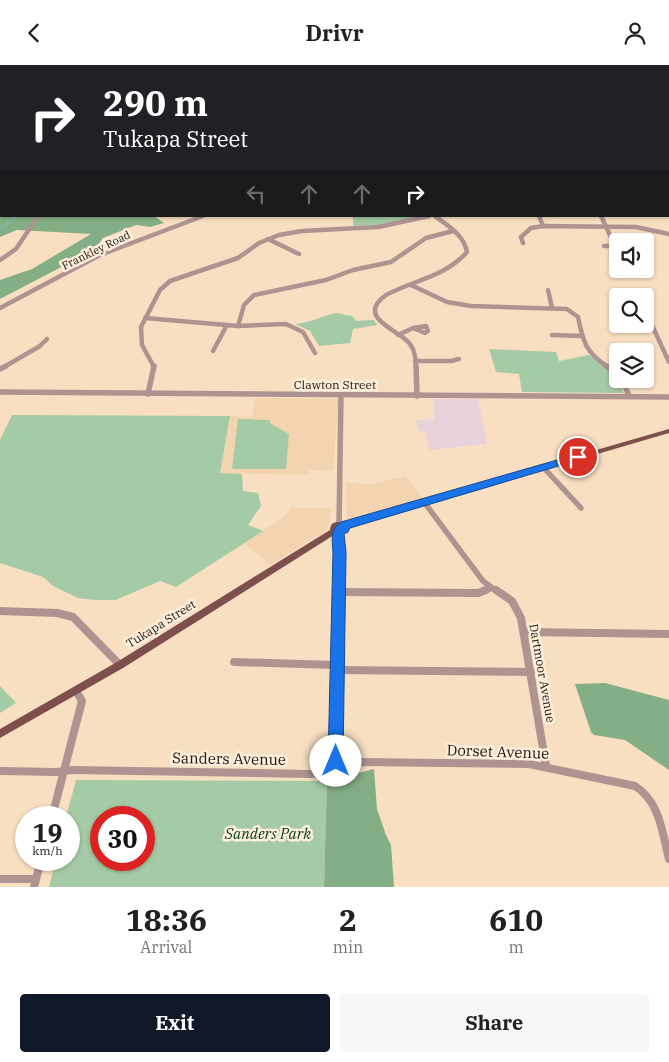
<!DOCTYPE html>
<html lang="en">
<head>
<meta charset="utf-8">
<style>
  :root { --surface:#fff; --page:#f6f6f6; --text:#202124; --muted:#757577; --accent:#111827 }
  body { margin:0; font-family:"IBM Plex Serif",serif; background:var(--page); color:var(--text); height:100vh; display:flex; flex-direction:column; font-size:19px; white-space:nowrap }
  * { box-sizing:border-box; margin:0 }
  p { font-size:16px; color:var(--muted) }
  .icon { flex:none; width:28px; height:28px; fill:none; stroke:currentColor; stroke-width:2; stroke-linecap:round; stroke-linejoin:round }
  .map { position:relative; height:822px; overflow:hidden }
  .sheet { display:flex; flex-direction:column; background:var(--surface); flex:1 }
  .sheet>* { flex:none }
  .top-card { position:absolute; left:0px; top:0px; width:670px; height:152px; box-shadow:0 1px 4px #0004; background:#202124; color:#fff; overflow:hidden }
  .controls { position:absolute; left:609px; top:168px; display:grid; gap:10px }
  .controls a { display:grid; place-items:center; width:45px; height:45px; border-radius:5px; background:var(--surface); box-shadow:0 1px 4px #0004; font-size:25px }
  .speed { position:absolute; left:15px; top:741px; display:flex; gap:10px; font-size:25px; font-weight:700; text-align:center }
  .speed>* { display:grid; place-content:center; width:65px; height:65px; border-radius:50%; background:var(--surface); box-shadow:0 1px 4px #0004; line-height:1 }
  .speed small { font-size:12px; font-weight:400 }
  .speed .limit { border:8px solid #d22; background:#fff; color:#111 }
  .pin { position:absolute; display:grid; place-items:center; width:42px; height:42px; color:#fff; margin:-21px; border:2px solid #fff; border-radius:50%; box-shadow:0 1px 5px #0007 }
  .me { position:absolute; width:55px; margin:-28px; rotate:0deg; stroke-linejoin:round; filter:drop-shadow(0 0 4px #0008) }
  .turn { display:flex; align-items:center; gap:18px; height:105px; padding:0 20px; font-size:22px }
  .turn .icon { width:65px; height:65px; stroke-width:2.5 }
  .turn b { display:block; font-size:35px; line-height:42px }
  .lanes { display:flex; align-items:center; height:48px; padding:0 20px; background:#0003; justify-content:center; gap:25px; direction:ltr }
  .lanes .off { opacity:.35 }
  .eta { display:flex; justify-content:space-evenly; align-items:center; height:85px; text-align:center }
  .eta b { font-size:30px; font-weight:800; line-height:35px }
  .primary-button { display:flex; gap:10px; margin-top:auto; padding:10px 20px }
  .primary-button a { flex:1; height:58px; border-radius:5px; background:var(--accent); color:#fff; font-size:20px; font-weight:800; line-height:58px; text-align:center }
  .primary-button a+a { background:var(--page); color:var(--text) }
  header { display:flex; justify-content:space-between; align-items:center; height:65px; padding:0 20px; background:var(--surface); font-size:22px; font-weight:800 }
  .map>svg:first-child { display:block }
  .built { fill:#f3d4b0 }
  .medical { fill:#ead2dd }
  .green { fill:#a4cba5; fill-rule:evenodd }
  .forest { fill:#84ae85 }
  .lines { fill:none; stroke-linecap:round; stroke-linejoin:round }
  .stream { stroke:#84badb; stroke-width:1 }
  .minor-far3 { stroke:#ae9391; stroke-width:3 }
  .minor-far2 { stroke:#ae9391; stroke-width:4.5 }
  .minor-far1 { stroke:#ae9391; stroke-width:5.5 }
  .minor { stroke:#ae9391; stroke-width:8 }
  .major { fill:#7e504d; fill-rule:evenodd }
  .route { fill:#1a73e8; stroke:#114b97 }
  .labels { text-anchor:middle; stroke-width:5; stroke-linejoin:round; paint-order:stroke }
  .far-street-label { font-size:11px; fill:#1e150a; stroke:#feeedc }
  .street-label { font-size:12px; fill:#1e150a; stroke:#feeedc }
  .near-street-label { font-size:15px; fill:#1e150a; stroke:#feeedc }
  .near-park-label { font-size:15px; font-style:italic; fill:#054611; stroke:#feeedc }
</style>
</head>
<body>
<header><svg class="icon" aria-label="back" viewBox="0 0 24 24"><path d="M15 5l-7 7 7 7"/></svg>Drivr<svg class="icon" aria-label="person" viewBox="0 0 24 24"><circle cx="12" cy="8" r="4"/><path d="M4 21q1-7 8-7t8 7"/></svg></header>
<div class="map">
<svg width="669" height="822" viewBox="0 0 669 822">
  <rect width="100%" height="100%" fill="#f9dfc1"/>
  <g class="built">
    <path d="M255,333L339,334L333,406L309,405V410L220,408L230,351L252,352Z"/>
    <path d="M405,411L424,435L352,456L347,454L346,418L374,419Z"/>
    <path d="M291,443H331L329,460L325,466L270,500L244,478L284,452Z"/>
  </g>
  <path class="medical" d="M434,334H478L487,379L429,385L425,367L419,366L416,355L434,354Z"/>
  <g class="green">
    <path d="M353,151H422L379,160L353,161Z"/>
    <path d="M336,248L352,251L356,256L374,255L377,260L353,264L350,278L319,281L310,266L295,259C310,258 322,251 336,248Z"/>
    <path d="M489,284L556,287L559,296L589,290L616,311L624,328L522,327L519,309L496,307Z"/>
    <path d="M12,350L230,351L220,408L242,409L243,426L258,428L261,441L248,460L263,466L176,522L160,516L116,535H94L78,533L53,521L43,512L0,498V375Z"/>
    <path d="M238,354L269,355L271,359L289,369L286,404H232Z"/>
    <path d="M0,621L16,638L0,648Z"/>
    <path d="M76,715L327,716L324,822H49L56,795H69V752H66ZM101,752H144V795H101Z"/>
  </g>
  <g class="forest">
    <path d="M0,137L1,151H154L164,158L150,162L136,160L103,173L94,185L0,234V215L32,204L91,169L17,165L0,172Z"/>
    <path d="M605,618L669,635V705L625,675L594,670L591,667L575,619Z"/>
    <path d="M374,704L377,744L386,770L391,780L394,822H324L327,716Z"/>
  </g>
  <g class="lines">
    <g class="stream">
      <path d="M88,1L99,0"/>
      <path d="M0,164L16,151"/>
    </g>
    <g class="minor-far3">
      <path d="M56,1L61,0"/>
      <path d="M198,1L205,0"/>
      <path d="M667,1L669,0"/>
    </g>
    <g class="minor-far2">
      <path d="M539,151L543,161"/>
      <path d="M601,151L615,181"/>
      <path d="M268,174L299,189"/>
      <path d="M523,178L521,172L531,163L543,161L636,162L669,169"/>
      <path d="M604,181H618"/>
      <path d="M0,195L16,184L38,151"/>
      <path d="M411,220L447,237L471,241L567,244L578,252C583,277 586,288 608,302"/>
      <path d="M548,225L552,243"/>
      <path d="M0,243L100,190L203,151"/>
      <path d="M645,245L669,297"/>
      <path d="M145,253L238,261L286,259L303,267L315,288"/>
      <path d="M238,261L244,240L254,230L326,215L353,205L391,197L426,173L453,166"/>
      <path d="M426,261L428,266L425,268L413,263Z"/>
      <path d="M398,270L413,263"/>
      <path d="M552,270L582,271"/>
      <path d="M213,286L227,260"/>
      <path d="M415,296H451L459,294"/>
      <path d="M4,302L40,281L47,274"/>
      <path d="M154,302L142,280L141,262L160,225L170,216L238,193L259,178L279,170L302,166L378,162L429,151"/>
      <path d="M416,302C416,294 415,286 410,279C400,265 354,253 386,230C414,215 445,212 467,187C464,170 448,161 435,151"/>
    </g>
    <g class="minor-far1">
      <path d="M416,301L417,331"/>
      <path d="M606,301L618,308"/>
      <path d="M0,304L6,301"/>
      <path d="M622,314L629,331"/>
      <path d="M0,327L669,332"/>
      <path d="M148,329L154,301"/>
      <path d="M543,402L581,443"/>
      <path d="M424,437L483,516L498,527"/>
      <path d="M339,460L341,330"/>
      <path d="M337,467L339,487L338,527"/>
      <path d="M482,527L490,524"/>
    </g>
    <g class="minor">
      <path d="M496,525L512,536L521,553L546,701"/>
      <path d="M338,527L478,528L486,525"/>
      <path d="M0,546L57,548L73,552L120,600"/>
      <path d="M524,567L669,569"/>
      <path d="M234,597L336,600"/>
      <path d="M336,605L531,607"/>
      <path d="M336,704L358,697L529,699L635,721C660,737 662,767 669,794"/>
      <path d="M0,706L56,707L73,705L311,709L327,708L336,704L338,525"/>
      <path d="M52,752L82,636L76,626"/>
      <path d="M0,814H36"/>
      <path d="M34,822L41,795"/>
    </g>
    <g class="major">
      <rect x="0" y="83" width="1" height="2"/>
      <path d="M669,364V368L346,463C346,470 340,472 334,470L123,603L0,673V664L117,597L330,465C330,457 337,456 343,458Z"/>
    </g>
  </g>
  <path class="route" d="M578,389L582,390L583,392L582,394L350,463L348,467L344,469L346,487L343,696L341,701L336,702L330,701L328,696L333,487C332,473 330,465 341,457Z"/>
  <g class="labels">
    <g class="far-street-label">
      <text transform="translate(96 185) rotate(-26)" y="4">Frankley Road</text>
    </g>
    <g class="street-label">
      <text x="335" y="324">Clawton Street</text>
      <text transform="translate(161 559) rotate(-32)" y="4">Tukapa Street</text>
      <text transform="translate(542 608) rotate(80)" y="4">Dartmoor Avenue</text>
    </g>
    <g class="near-street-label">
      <text transform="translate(498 687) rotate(2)" y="5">Dorset Avenue</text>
      <text transform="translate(229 694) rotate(1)" y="5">Sanders Avenue</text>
    </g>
    <g class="near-park-label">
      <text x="268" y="774">Sanders Park</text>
    </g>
  </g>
</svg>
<div class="controls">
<a><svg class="icon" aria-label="sound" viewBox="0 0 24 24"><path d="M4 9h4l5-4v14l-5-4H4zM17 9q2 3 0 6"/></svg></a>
<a><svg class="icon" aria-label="search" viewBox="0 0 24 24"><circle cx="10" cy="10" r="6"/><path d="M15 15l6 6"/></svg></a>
<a><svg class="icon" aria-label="layers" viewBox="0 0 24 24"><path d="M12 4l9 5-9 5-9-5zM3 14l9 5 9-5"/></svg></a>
</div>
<div class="speed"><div>19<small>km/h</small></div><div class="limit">30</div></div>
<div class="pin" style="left:578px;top:392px;background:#d93025"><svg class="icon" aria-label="arrive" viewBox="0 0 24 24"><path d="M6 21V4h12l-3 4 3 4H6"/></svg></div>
<svg class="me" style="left:336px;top:696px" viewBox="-20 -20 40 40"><circle r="19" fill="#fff"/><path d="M0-13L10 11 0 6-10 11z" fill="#1a73e8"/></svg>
<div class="top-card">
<div class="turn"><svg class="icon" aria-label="right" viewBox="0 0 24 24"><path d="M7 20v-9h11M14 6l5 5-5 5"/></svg><div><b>290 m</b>Tukapa Street</div></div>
<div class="lanes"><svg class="icon off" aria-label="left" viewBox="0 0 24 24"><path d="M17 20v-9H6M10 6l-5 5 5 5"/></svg><svg class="icon off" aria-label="ahead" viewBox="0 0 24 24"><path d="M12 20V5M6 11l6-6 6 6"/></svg><svg class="icon off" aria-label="ahead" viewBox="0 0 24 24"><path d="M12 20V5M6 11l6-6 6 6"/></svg><svg class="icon" aria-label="right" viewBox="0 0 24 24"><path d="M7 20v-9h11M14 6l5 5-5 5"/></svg></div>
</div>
</div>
<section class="sheet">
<div class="eta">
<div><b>18:36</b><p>Arrival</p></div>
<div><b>2</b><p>min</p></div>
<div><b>610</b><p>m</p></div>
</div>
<div class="primary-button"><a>Exit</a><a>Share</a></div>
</section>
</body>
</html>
